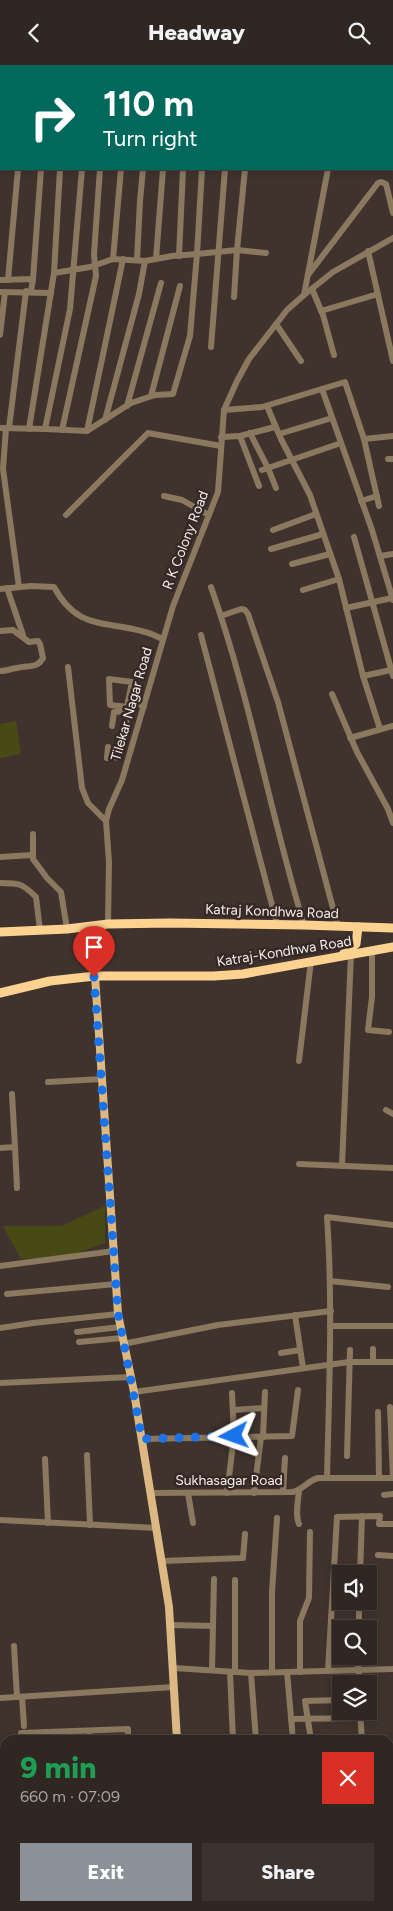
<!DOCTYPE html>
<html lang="en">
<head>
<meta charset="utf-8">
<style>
  :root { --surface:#302622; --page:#3c322f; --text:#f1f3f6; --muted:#a8a5a5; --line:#4b4340; --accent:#8c9099 }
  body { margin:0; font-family:Figtree,sans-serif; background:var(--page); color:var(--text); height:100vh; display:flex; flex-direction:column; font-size:19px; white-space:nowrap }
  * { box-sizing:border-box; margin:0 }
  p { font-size:16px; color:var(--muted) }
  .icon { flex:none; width:28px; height:28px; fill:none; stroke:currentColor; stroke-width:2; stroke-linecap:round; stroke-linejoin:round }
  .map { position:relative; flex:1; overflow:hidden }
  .panel { position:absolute; left:0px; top:1670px; width:394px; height:176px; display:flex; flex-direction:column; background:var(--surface); border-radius:15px 15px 0 0; box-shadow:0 2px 8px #0003,0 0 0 1px var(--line) }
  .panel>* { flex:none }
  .hud { position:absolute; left:0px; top:0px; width:394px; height:105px; box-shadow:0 2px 8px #0003,0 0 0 1px var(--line); background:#00695c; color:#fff; overflow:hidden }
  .controls { position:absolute; left:332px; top:1500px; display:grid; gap:10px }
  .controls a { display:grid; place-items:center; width:45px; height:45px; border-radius:0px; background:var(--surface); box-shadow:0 2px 8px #0003,0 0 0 1px var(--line); font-size:25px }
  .pin { position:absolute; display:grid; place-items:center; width:42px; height:42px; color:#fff; margin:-51px -21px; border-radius:50% 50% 50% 0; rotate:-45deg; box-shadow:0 0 5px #0007 }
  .pin .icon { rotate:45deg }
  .me { position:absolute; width:55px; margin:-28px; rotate:266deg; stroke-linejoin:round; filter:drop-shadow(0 0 4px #0008) }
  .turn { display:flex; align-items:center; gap:18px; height:105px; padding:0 20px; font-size:22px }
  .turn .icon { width:65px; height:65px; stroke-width:2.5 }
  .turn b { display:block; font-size:35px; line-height:42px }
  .round { display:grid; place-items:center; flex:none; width:52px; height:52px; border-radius:0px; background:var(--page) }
  .headline { display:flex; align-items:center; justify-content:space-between; height:85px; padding:0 20px }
  h1 { font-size:30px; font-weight:800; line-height:38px; color:#1e9e55 }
  .primary-button { display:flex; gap:10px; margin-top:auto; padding:10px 20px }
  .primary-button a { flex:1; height:58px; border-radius:0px; background:var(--accent); color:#fff; font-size:20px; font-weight:800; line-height:58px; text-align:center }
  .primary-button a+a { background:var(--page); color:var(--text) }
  header { display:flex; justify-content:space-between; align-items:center; height:65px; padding:0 20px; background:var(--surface); font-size:22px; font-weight:800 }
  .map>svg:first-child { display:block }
  .green { fill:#484a15 }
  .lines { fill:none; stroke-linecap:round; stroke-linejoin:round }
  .minor { stroke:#8a785f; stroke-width:6 }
  .major { stroke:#dcb883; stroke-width:8 }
  .highway { stroke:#fdd291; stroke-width:9 }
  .route { stroke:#1a73e8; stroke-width:9; stroke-dasharray:0 16.2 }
  .labels { text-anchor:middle; stroke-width:5; stroke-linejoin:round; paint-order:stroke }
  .street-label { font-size:14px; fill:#f5ede9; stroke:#362925 }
</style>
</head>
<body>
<header><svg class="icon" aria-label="back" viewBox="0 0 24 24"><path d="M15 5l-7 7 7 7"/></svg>Headway<svg class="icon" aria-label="search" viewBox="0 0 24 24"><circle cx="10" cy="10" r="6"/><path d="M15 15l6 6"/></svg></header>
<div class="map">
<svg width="393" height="1846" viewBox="0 0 393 1846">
  <rect width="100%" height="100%" fill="#40332e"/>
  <g class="green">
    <path d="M16,656L21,689L0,693V659Z"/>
    <path d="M105,1141V1178L66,1192L21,1194L3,1161H61Z"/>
  </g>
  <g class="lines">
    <g class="minor">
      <path d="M342,0V1"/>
      <path d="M6,1L7,0"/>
      <path d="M49,1L50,0"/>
      <path d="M69,1V0"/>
      <path d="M89,1V0"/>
      <path d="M108,1V0"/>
      <path d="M128,1V0"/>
      <path d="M151,1V0"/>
      <path d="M190,1V0"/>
      <path d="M210,1V0"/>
      <path d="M232,1V0"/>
      <path d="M0,39L1,38"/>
      <path d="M0,83L1,61"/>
      <path d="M368,186L393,296"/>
      <path d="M179,191L183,104"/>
      <path d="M113,194L121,104"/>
      <path d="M156,194L163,104"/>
      <path d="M137,195L140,136L143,104"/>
      <path d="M54,208L60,104"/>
      <path d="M308,210L378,118L381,117L386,119L387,123L393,148"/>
      <path d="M33,214L41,104"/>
      <path d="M0,215L33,214L31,226"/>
      <path d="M8,215L18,104"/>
      <path d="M312,224L323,250L334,290"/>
      <path d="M0,227L51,228"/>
      <path d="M304,230L328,104"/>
      <path d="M234,232L237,185L266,188"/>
      <path d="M321,246L378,229"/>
      <path d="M276,259L301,296"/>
      <path d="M0,270L5,227"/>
      <path d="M211,282L225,104"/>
      <path d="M322,324L372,465L393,535"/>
      <path d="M151,331L180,221"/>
      <path d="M127,341L161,218"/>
      <path d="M267,341L281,374L310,430L339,514L363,611L380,664"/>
      <path d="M224,345L262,342L345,317L364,374L393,371"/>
      <path d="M105,355L139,229L145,196"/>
      <path d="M0,363L45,364L70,244L82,104"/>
      <path d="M6,363L3,404L19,522"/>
      <path d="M9,363L26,226"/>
      <path d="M29,364L54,208L90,202L113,194L145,196L172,191L197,189L202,104"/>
      <path d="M45,364L87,366L131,338L155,330L173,329L190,271L197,189L237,185L245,104"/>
      <path d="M62,365L96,211L94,189L100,104"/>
      <path d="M87,366L123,194"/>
      <path d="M250,368L268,403L276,423"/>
      <path d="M279,369L332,353"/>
      <path d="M240,371L275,362"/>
      <path d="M221,372L240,371L259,421"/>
      <path d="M364,374L379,441"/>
      <path d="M388,394H393"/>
      <path d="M262,405L341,378"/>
      <path d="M164,431L182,435L209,450"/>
      <path d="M361,436L377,431"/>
      <path d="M66,450L148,368L221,381"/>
      <path d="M273,465L316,449"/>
      <path d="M354,472L393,611"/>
      <path d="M271,484L323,469"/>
      <path d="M380,491L393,489"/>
      <path d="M292,499L330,489"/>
      <path d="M211,522C250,632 270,748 304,860"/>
      <path d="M7,523L23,570"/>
      <path d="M0,524L31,521L54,522C78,566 104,555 145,567C151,568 157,572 163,574"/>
      <path d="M303,525L339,514"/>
      <path d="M346,543L392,533"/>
      <path d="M221,551L241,544L245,545L248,549L278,637L338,862"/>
      <path d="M0,566L13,565L29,577L38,576L40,579L43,593C37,604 27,600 17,603C10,604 7,606 0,606"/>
      <path d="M201,570L277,859"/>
      <path d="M68,602L82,723L88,738L106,756"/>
      <path d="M363,611L391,605"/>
      <path d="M109,614L132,617L127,642L110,640Z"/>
      <path d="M332,629L357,687L388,744L393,758"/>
      <path d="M128,636L144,641"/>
      <path d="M350,673L393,661"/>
      <path d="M108,682L107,693L120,692L128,646L114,647L112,661"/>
      <path d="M33,769V794L47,813L61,827L67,864"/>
      <path d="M0,792L33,790"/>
      <path d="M0,818C19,818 22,818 36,832L40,865"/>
      <path d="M108,859L109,797L106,756L109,744L122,715L173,541L218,427L224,345L237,316L249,294L287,245L304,230L333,207L393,173"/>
      <path d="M372,885V932L368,965L389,967"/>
      <path d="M299,996L311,896"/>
      <path d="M48,1017L102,1014"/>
      <path d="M386,1045L393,1049"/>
      <path d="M15,1082L17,1123"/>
      <path d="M0,1083L15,1082L12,1029"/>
      <path d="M299,1099L393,1103"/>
      <path d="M342,1101L351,889"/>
      <path d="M0,1201L114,1186"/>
      <path d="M330,1216L388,1222"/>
      <path d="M7,1229L116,1219"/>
      <path d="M295,1250L303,1303"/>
      <path d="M330,1261H393"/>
      <path d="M0,1263L33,1258L118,1249"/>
      <path d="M77,1267L120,1262"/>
      <path d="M79,1277L122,1273"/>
      <path d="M123,1279L218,1260L331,1246"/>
      <path d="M373,1284V1296"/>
      <path d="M281,1288L300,1285"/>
      <path d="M0,1318L131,1312"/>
      <path d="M134,1327L349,1297H393"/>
      <path d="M233,1345L264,1343"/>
      <path d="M378,1347L379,1413"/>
      <path d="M263,1372L265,1327"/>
      <path d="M142,1374L292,1371L298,1325"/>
      <path d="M87,1390L90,1460"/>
      <path d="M347,1391L350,1285"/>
      <path d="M45,1394L48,1458"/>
      <path d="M327,1413C329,1326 333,1239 327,1152L393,1160"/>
      <path d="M299,1426C298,1436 295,1450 299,1459"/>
      <path d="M283,1427L285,1393"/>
      <path d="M151,1428L292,1427C303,1425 307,1416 318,1413H393L390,1342"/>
      <path d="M188,1428L193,1458"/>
      <path d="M227,1428L234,1371L232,1328"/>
      <path d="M254,1428L261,1372"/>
      <path d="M384,1430L393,1429"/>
      <path d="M0,1455L157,1463"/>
      <path d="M378,1490L393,1491"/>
      <path d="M162,1496L243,1493L245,1469"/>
      <path d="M360,1509L362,1451"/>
      <path d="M171,1560L213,1561"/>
      <path d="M359,1564V1536"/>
      <path d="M14,1581L17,1632"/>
      <path d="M358,1591L359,1619"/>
      <path d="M174,1603L251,1608L393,1604"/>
      <path d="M212,1605L214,1514"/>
      <path d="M328,1606L337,1452L380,1451L379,1459H393"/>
      <path d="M230,1607L233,1675"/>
      <path d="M235,1607V1515"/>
      <path d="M272,1607V1527L277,1453"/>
      <path d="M287,1607L293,1675"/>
      <path d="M300,1607V1556L309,1533L310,1467"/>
      <path d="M251,1608L256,1675"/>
      <path d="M22,1632L24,1661"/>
      <path d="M0,1633L174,1622"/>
      <path d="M360,1646L362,1675"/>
      <path d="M291,1654L361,1653"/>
      <path d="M89,1666L90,1675"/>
      <path d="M21,1675V1668L128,1664V1675"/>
      <path d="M311,1675L305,1636L341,1635"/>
      <path d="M364,1675L384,1673"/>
      <path d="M0,1697H5"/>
      <path d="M0,1755H5"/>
    </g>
    <g class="major">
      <path d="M95,911L118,1249L134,1327L169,1542L177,1675"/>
      <path d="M177,1846V1841"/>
    </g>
    <g class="highway">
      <path d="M0,867L67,864L108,859L169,858L304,860L393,863"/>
      <path d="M344,888L356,879L358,862"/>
      <path d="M0,928L50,916L95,911H214L243,909L393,882"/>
    </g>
  </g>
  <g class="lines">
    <path class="route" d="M94,912L118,1248L142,1374L234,1371"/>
  </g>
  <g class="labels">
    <g class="street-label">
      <text transform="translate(185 475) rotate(-69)" y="5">R K Colony Road</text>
      <text transform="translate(131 639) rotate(-74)" y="5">Tilekar Nagar Road</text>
      <text transform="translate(272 846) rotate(2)" y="5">Katraj Kondhwa Road</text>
      <text transform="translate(284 886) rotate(-9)" y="5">Katraj-Kondhwa Road</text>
      <text x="229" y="1420">Sukhasagar Road</text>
    </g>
  </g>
</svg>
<div class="controls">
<a><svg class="icon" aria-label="sound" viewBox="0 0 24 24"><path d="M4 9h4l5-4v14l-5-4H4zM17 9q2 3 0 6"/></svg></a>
<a><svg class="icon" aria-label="search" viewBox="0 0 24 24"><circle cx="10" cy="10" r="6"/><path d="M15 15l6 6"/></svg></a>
<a><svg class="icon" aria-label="layers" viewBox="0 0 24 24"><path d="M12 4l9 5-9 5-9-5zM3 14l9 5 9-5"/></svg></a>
</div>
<div class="pin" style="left:94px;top:912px;background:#d93025"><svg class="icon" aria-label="arrive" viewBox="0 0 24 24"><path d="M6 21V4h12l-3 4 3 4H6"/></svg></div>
<svg class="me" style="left:234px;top:1371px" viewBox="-20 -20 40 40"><path d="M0-17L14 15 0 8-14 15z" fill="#1a73e8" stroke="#fff" stroke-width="4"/></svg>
<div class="hud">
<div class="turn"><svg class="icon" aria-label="right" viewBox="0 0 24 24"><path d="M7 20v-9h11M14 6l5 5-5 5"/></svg><div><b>110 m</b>Turn right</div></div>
</div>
<section class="panel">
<div class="headline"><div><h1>9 min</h1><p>660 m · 07:09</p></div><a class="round" style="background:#d93025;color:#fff"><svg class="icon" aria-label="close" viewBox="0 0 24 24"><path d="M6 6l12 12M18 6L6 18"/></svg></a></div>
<div class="primary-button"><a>Exit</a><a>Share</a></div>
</section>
</div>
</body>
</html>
